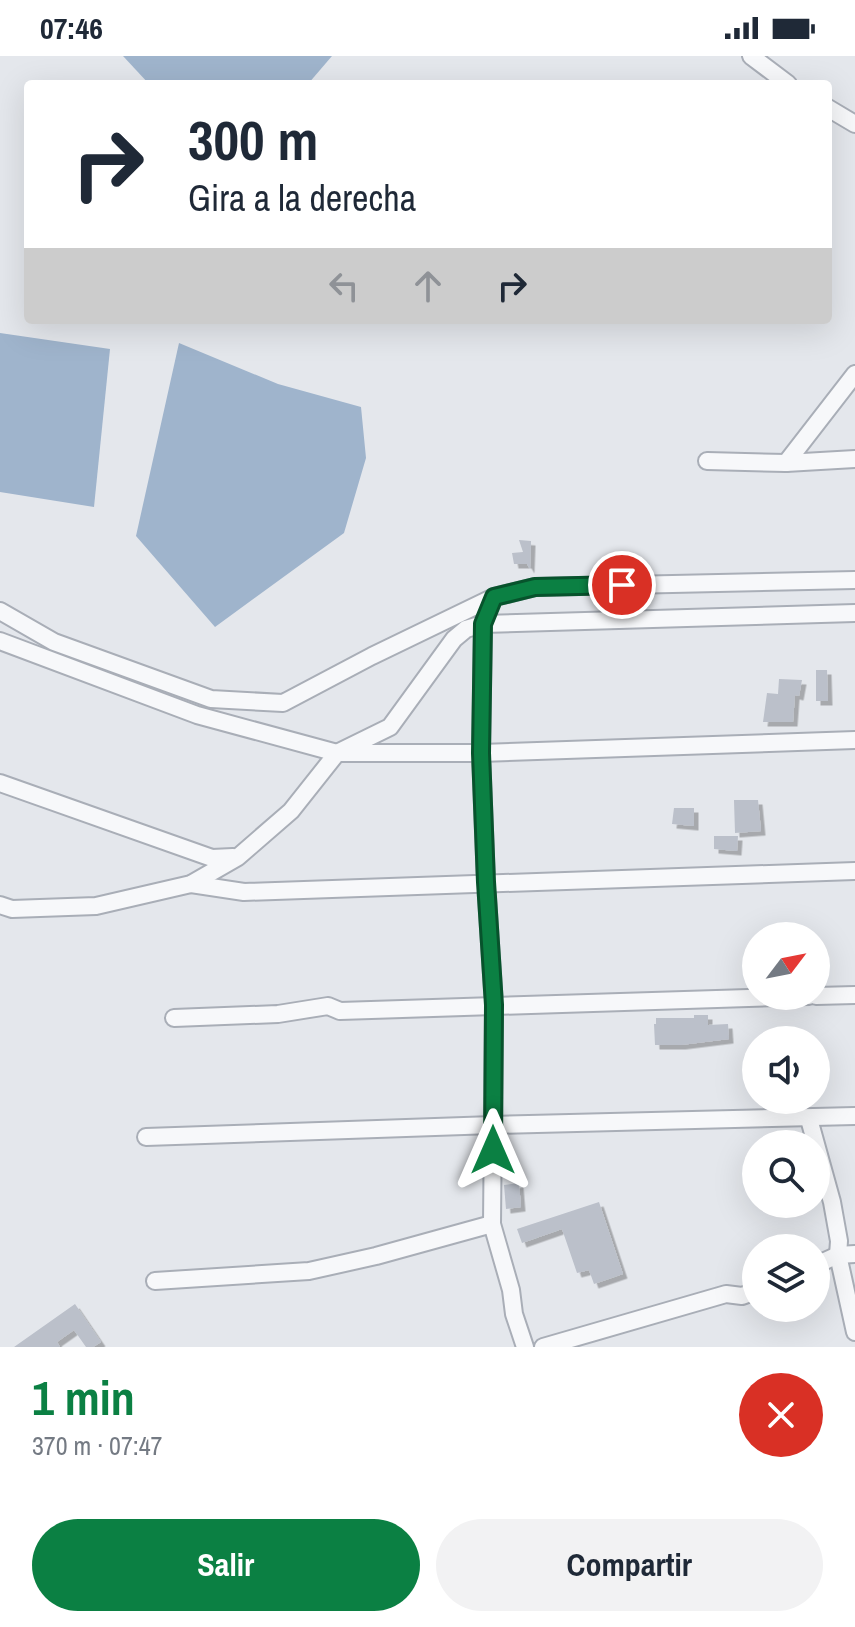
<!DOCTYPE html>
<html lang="es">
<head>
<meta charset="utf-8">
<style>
  :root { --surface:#fff; --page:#f2f2f3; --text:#1f2937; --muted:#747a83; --accent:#0b8043 }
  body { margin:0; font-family:"Archivo Narrow",sans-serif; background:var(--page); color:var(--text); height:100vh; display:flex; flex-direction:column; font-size:30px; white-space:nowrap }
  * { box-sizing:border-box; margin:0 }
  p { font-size:26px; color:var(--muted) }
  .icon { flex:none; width:44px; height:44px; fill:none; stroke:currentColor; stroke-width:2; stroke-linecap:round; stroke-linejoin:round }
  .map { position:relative; height:1291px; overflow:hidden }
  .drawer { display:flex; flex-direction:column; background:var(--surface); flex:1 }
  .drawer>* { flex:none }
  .guide { position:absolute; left:24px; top:24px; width:808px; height:244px; border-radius:8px; box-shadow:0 8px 32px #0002; background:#fff; color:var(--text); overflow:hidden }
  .needle { width:52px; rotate:58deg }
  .tools { position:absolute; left:742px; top:866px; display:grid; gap:16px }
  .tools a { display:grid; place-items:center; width:88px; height:88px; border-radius:50%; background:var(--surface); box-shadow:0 8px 32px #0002; font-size:40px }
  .pin { position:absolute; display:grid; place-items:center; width:68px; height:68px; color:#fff; margin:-34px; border:4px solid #fff; border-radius:50%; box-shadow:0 2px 8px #0007 }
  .me { position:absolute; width:88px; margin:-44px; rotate:0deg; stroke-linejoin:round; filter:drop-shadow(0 0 6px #0008) }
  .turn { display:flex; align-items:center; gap:28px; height:168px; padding:0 32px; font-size:36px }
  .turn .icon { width:104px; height:104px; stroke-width:2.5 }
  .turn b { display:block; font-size:56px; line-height:68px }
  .lanes { display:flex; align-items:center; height:76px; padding:0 32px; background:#0003; justify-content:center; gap:40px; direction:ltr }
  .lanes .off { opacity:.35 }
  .round { display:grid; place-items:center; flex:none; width:84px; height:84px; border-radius:42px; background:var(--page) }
  .headline { display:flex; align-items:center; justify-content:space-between; height:136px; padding:0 32px }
  h1 { font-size:48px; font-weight:700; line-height:60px; color:var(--accent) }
  .primary-button { display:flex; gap:16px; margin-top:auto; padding:16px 32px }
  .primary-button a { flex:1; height:92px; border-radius:48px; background:var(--accent); color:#fff; font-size:32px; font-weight:700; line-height:92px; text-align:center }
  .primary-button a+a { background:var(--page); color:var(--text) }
  .status { display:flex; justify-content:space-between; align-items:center; height:56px; padding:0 40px; background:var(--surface); direction:ltr }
  .status svg { height:22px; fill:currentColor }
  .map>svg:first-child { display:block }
  .water { fill:#9fb4cc }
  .building { fill:#bbc0ca; filter:url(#shadow) }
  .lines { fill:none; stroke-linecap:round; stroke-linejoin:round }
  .minor-casing { stroke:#a9aeb7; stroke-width:20 }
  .minor { stroke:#f7f8fa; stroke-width:16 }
  .route-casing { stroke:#07532c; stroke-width:20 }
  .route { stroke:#0b8043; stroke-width:14 }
</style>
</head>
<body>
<div class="status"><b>07:46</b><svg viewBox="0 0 49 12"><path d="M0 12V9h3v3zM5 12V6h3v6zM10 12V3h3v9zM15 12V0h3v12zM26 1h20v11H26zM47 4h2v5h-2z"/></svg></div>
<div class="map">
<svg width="855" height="1291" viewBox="0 0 855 1291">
  <defs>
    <filter id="shadow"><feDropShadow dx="4.5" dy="4.5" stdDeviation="0" flood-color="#0004"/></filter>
  </defs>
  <rect width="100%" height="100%" fill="#e4e7ec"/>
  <g class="water">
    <path d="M123,0H332L308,28H149Z"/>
    <path d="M0,277L110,293L94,451L0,436Z"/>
    <path d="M179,287L278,328L361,351L366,402L344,477L215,571L136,480Z"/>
  </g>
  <g class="building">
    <path d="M519,484L531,485L530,513L527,508H514L512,497L523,496Z"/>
    <path d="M816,614H827L828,645H816Z"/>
    <path d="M779,623L802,624L799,640L795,639L793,666H763L767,637L778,638Z"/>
    <path d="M734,744H758L761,775L735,777Z"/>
    <path d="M674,752H694V770L672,768Z"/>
    <path d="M714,780H738L737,795L714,793Z"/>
    <path d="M694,959H708V969L728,968L729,983L681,989H655L654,968H656V962H694Z"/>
    <path d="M519,1127L521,1151L506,1153L504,1129Z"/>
    <path d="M599,1146L623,1218L594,1228L589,1214L577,1217L562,1173L522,1187L517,1173Z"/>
    <path d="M75,1248L101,1286L93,1291H86L74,1274L57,1286L60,1291H14Z"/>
  </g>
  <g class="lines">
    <g class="minor-casing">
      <g id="minor">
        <path d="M751,0L788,28"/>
        <path d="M828,52L855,68"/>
        <path d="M707,405L786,407L855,403"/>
        <path d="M786,407L855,318"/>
        <path d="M0,555L54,586L211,643L283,647L372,600L494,541L535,531L855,524"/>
        <path d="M486,560L483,568L481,697L486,826L494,949L492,1168L511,1234L514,1258L525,1291"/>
        <path d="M0,585L197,659L337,697H481L855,684"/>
        <path d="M0,727L212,802L233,801"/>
        <path d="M191,828L244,836L855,815"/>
        <path d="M0,849L12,853L96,850L191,828L238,801L291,755L337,697L390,671L454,583L466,573L483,568L855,557"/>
        <path d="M816,940L855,939"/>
        <path d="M174,962L278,958L328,950L340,955L809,940"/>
        <path d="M809,1063L832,1146L839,1185L838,1199L855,1276"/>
        <path d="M146,1081L493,1069L855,1060"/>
        <path d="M816,1209L838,1199L855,1198"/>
        <path d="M155,1225L309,1215L376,1200L492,1168"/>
        <path d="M543,1291L726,1238L742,1240L756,1235"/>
      </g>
    </g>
    <use href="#minor" class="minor"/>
  </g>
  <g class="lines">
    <g class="route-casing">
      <path id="route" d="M493,1094L494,949L486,826L481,697L483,568L494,541L535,531L622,529"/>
    </g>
    <use href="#route" class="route"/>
  </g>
</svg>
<div class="tools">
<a><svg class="needle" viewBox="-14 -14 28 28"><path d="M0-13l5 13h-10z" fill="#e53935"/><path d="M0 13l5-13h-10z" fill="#747a83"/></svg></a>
<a><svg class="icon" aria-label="sound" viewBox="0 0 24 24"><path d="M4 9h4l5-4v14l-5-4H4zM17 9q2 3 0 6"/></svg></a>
<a><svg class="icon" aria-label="search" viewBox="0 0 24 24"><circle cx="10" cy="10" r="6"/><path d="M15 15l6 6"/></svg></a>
<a><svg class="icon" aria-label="layers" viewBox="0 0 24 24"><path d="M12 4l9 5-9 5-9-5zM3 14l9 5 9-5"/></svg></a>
</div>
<div class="pin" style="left:622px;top:529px;background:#d93025"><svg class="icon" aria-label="arrive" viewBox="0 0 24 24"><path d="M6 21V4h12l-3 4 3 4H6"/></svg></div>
<svg class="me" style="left:493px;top:1094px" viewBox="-20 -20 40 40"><path d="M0-17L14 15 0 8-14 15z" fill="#0b8043" stroke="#fff" stroke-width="4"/></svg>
<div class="guide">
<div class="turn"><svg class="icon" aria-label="right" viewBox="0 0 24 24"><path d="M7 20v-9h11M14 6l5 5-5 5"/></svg><div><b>300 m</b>Gira a la derecha</div></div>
<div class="lanes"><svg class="icon off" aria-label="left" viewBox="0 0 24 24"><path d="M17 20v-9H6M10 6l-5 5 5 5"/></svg><svg class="icon off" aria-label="ahead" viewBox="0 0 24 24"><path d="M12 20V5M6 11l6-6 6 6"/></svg><svg class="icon" aria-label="right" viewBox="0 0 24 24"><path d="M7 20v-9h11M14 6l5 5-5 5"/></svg></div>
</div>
</div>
<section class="drawer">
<div class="headline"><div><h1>1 min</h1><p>370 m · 07:47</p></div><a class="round" style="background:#d93025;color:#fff"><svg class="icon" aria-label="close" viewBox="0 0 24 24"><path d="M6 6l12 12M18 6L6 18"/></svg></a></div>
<div class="primary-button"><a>Salir</a><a>Compartir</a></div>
</section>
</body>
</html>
